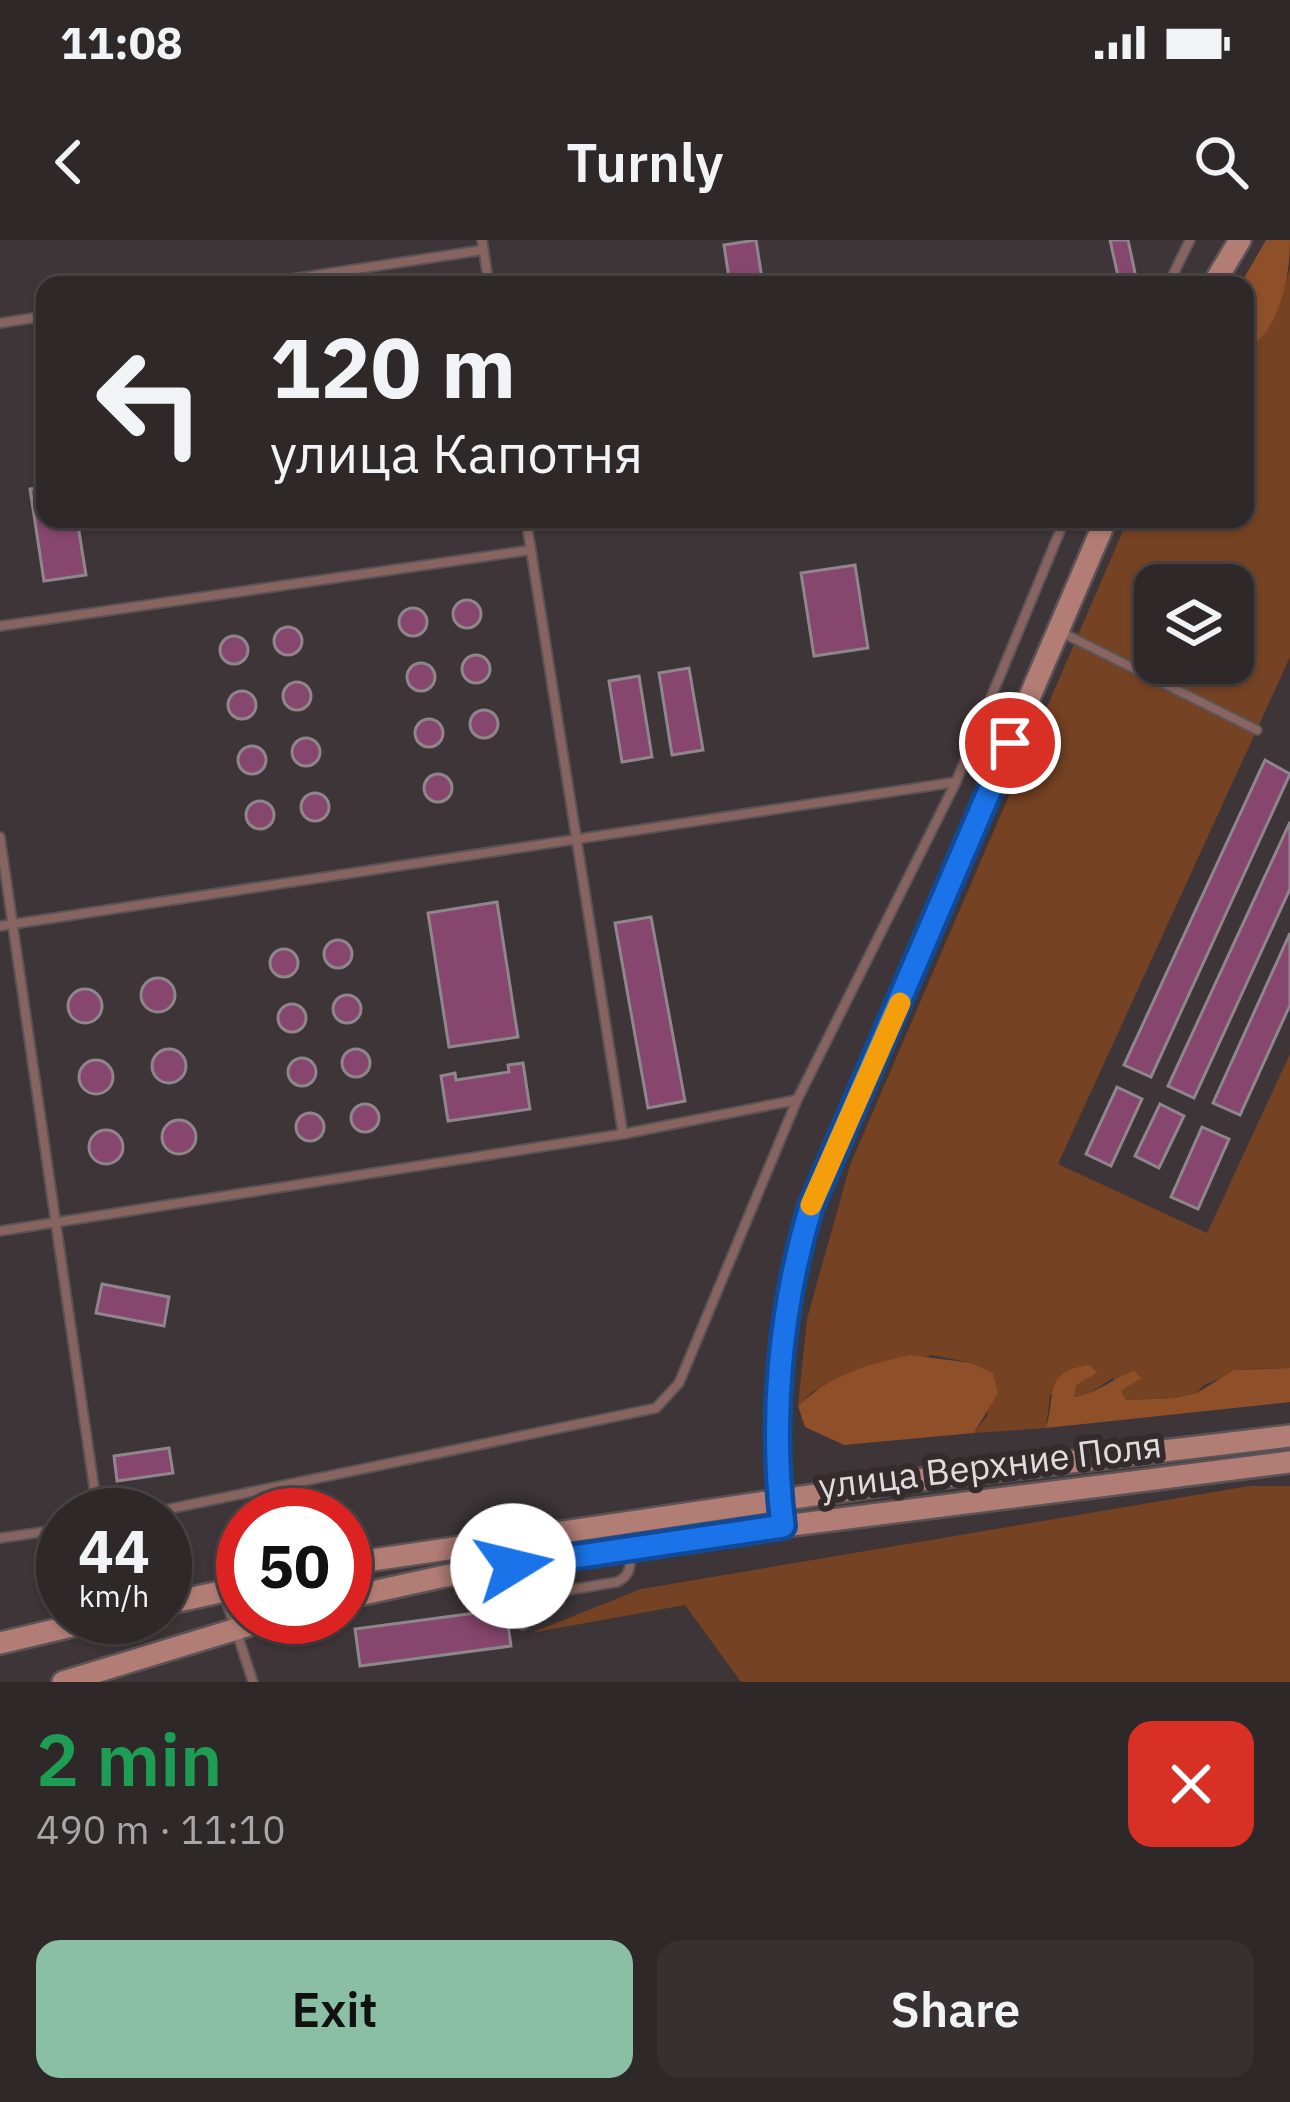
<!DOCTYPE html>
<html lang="en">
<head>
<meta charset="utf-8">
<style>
  :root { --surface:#2e2829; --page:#363031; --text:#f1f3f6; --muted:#a7a6a8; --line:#494446; --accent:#8abfa5 }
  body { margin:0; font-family:"IBM Plex Sans",sans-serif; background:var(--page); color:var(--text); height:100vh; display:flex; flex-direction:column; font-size:45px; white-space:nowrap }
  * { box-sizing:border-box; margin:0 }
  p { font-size:39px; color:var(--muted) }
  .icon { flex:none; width:66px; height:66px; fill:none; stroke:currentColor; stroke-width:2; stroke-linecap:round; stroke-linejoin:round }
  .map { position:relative; height:1442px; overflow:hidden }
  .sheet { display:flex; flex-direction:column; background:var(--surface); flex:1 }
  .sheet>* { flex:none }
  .banner { position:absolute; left:36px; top:36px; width:1218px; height:252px; border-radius:24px; box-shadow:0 3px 9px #0004,0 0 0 3px var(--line); background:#2e2829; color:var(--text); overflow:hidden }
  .tools { position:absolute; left:1134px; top:324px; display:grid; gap:24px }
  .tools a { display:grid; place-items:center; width:120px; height:120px; border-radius:24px; background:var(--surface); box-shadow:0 3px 9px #0004,0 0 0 3px var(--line); font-size:60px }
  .speed { position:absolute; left:36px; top:1248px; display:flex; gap:24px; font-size:60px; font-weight:700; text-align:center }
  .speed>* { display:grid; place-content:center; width:156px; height:156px; border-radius:50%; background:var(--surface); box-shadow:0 3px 9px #0004,0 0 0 3px var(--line); line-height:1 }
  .speed small { font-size:30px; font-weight:400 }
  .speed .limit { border:18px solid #d22; background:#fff; color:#111 }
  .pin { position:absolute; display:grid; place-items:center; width:102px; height:102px; color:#fff; margin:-51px; border:6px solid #fff; border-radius:50%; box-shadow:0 3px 12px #0007 }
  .me { position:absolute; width:132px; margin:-66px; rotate:81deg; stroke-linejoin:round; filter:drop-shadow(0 0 9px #0008) }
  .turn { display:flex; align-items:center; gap:42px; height:252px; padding:0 36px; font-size:54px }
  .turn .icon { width:156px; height:156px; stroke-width:2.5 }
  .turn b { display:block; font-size:84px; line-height:102px }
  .round { display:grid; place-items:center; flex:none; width:126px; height:126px; border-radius:24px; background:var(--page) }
  .overview { display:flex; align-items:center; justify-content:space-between; height:204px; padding:0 36px }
  h1 { font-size:72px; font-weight:600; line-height:90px; color:#1e9e55 }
  .action { display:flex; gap:24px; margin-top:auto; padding:24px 36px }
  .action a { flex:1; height:138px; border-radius:24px; background:var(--accent); color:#111; font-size:48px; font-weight:600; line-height:138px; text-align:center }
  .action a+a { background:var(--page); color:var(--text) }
  .status { display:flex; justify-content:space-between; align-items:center; height:84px; padding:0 60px; background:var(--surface); direction:ltr }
  .status svg { height:33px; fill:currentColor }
  header { display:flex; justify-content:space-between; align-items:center; height:156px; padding:0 36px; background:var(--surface); font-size:54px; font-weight:600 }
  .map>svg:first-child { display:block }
  .green { fill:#754223; fill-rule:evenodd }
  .forest { fill:#8f4f28 }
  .building { fill:#86466d; stroke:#8e868a; stroke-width:3 }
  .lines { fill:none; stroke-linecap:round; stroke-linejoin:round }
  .service-casing { stroke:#5b5355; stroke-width:12 }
  .secondary-casing { stroke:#5b5355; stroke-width:26 }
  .service { stroke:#87645f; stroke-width:8 }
  .secondary { stroke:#b27d75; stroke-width:21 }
  .route-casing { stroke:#114b97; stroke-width:30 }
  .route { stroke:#1a73e8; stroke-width:21 }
  .slow { stroke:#f59e0b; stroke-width:21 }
  .labels { text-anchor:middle; stroke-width:12; stroke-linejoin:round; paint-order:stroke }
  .street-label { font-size:36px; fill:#e1dcdc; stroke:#332b2c }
</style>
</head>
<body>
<div class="status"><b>11:08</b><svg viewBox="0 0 49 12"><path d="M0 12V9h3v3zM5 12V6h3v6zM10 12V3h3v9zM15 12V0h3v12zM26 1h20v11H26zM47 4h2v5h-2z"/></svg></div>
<header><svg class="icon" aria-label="back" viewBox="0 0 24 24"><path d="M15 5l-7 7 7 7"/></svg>Turnly<svg class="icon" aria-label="search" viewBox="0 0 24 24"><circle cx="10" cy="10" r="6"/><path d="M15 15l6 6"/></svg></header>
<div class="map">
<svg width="1290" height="1442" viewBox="0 0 1290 1442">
  <rect width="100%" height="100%" fill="#3d3537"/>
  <g class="green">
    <path d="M1290,28V417L1058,924L1207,993L1290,814V1128L1244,1129L1204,1145L1197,1153L1174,1158L1126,1160L1113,1138L1085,1156L1073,1157L1076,1145L1050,1155L1046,1188L974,1193L987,1176L992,1133L972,1123L932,1115L813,1151L798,1166L807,1079L850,925L1128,279H1245V111C1274,94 1281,58 1290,28ZM1155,345H1233V423H1155Z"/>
    <path d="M1249,1246H1290V1442H741L685,1365L531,1393L641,1349Z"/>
  </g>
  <g class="forest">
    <path d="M1266,0H1290C1290,37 1280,91 1245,111V45H1240Z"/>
    <path d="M910,1115L972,1123L993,1133L998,1153L974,1193L844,1205L805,1187L798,1166C830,1135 868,1124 910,1115Z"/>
    <path d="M1090,1125L1097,1133L1076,1145L1074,1157C1095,1155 1113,1138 1134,1131L1141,1138L1121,1151L1126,1160L1174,1158L1197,1153L1234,1130L1290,1128V1162L1046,1188C1057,1154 1042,1131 1090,1125Z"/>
  </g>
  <g class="building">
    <path d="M756,0L763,45H730L724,5Z"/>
    <path d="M1110,0H1128L1137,42L1120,45Z"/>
    <path d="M45,247V279H77L86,335L44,341L30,249Z"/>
    <path d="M855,325L868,408L814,416L801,333Z"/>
    <circle cx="467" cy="374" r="14"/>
    <circle cx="413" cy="382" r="14"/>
    <circle cx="288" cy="401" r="14"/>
    <circle cx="234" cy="410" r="14"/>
    <circle cx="476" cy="429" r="14"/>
    <circle cx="421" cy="437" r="14"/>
    <path d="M689,428L703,510L672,515L659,433Z"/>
    <path d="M639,436L652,517L622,522L609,441Z"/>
    <circle cx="297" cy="456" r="14"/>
    <circle cx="242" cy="465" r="14"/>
    <circle cx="484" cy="484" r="14"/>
    <circle cx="429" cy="493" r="14"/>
    <circle cx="306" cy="512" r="14"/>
    <circle cx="252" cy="520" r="14"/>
    <path d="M1265,520L1290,534L1151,837L1124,825Z"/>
    <circle cx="438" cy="548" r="14"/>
    <circle cx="315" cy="567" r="14"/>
    <circle cx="260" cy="575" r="14"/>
    <path d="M1290,582V649L1194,858L1168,846Z"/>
    <path d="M497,662L518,797L449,807L428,673Z"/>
    <path d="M651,677L685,861L648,868L615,683Z"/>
    <path d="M1290,693V765L1240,875L1213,863Z"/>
    <circle cx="338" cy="714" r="14"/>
    <circle cx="284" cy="723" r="14"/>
    <circle cx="158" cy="755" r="17"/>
    <circle cx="85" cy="766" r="17"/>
    <circle cx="347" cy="769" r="14"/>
    <circle cx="292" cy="778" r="14"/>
    <circle cx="169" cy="826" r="17"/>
    <circle cx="356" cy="823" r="14"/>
    <circle cx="302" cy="832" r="14"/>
    <circle cx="96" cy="837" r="17"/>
    <path d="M523,823L530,869L448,881L441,836L455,833L456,840L509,832L508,825Z"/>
    <path d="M1117,847L1142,859L1111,926L1086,914Z"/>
    <path d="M1160,864L1184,876L1159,928L1135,916Z"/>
    <circle cx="365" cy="878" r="14"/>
    <circle cx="310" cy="887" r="14"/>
    <circle cx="179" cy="897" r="17"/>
    <path d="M1202,887L1229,899L1198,969L1171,957Z"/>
    <circle cx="106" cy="907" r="17"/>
    <path d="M102,1044L169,1057L164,1086L96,1073Z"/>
    <path d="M169,1208L173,1233L117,1241L114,1216Z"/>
    <path d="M506,1369L511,1406L360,1426L355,1389Z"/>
  </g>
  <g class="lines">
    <g class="service-casing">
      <g id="service">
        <path d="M482,0L489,45"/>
        <path d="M251,45L483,10"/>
        <path d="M1168,45L1190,0"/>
        <path d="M0,83L45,76"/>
        <path d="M526,279L623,894"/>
        <path d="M0,386L531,310"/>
        <path d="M1059,391L1257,490"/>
        <path d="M956,542L1065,279"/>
        <path d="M0,597L98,1275"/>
        <path d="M0,686L956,542L797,860L679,1143L656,1168L140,1275"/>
        <path d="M0,991L623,894L796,860"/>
        <path d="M0,1298L63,1289"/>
        <path d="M224,1354L253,1442"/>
        <path d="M523,1385L520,1358L617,1342C632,1335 630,1325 630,1310"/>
      </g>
    </g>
    <g class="secondary-casing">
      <g id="secondary">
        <path d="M1213,45L1240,0"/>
        <path d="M783,1286C770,1179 780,1069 811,966L1106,279"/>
        <path d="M345,1324L917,1240L1290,1196"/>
        <path d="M345,1358L445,1336L745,1291L1290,1222"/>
        <path d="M165,1364L243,1347"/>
        <path d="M0,1403L110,1377"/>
        <path d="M63,1442L276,1377"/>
      </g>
    </g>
    <use href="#service" class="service"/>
    <use href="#secondary" class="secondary"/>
  </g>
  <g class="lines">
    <g class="route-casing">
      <path id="route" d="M513,1326L783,1286C770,1179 780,1069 811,966L1010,503"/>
    </g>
    <use href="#route" class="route"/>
    <path class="slow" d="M811,965L900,763"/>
  </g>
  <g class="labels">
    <g class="street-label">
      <text transform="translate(990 1225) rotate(-7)" y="13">улица Верхние Поля</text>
    </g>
  </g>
</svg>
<div class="tools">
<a><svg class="icon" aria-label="layers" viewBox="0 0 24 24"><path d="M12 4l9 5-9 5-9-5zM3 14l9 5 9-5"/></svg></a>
</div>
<div class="speed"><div>44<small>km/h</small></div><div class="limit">50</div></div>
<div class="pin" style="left:1010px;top:503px;background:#d93025"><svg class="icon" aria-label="arrive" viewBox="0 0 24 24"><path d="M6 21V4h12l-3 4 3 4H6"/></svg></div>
<svg class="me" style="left:513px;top:1326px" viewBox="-20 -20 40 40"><circle r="19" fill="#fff"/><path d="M0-13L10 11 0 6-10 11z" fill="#1a73e8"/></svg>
<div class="banner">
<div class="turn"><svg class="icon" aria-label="left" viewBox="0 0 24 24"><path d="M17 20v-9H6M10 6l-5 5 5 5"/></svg><div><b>120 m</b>улица Капотня</div></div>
</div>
</div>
<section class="sheet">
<div class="overview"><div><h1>2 min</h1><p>490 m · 11:10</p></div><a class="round" style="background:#d93025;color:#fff"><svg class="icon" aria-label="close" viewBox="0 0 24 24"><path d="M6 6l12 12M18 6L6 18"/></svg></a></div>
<div class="action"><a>Exit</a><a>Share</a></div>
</section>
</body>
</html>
